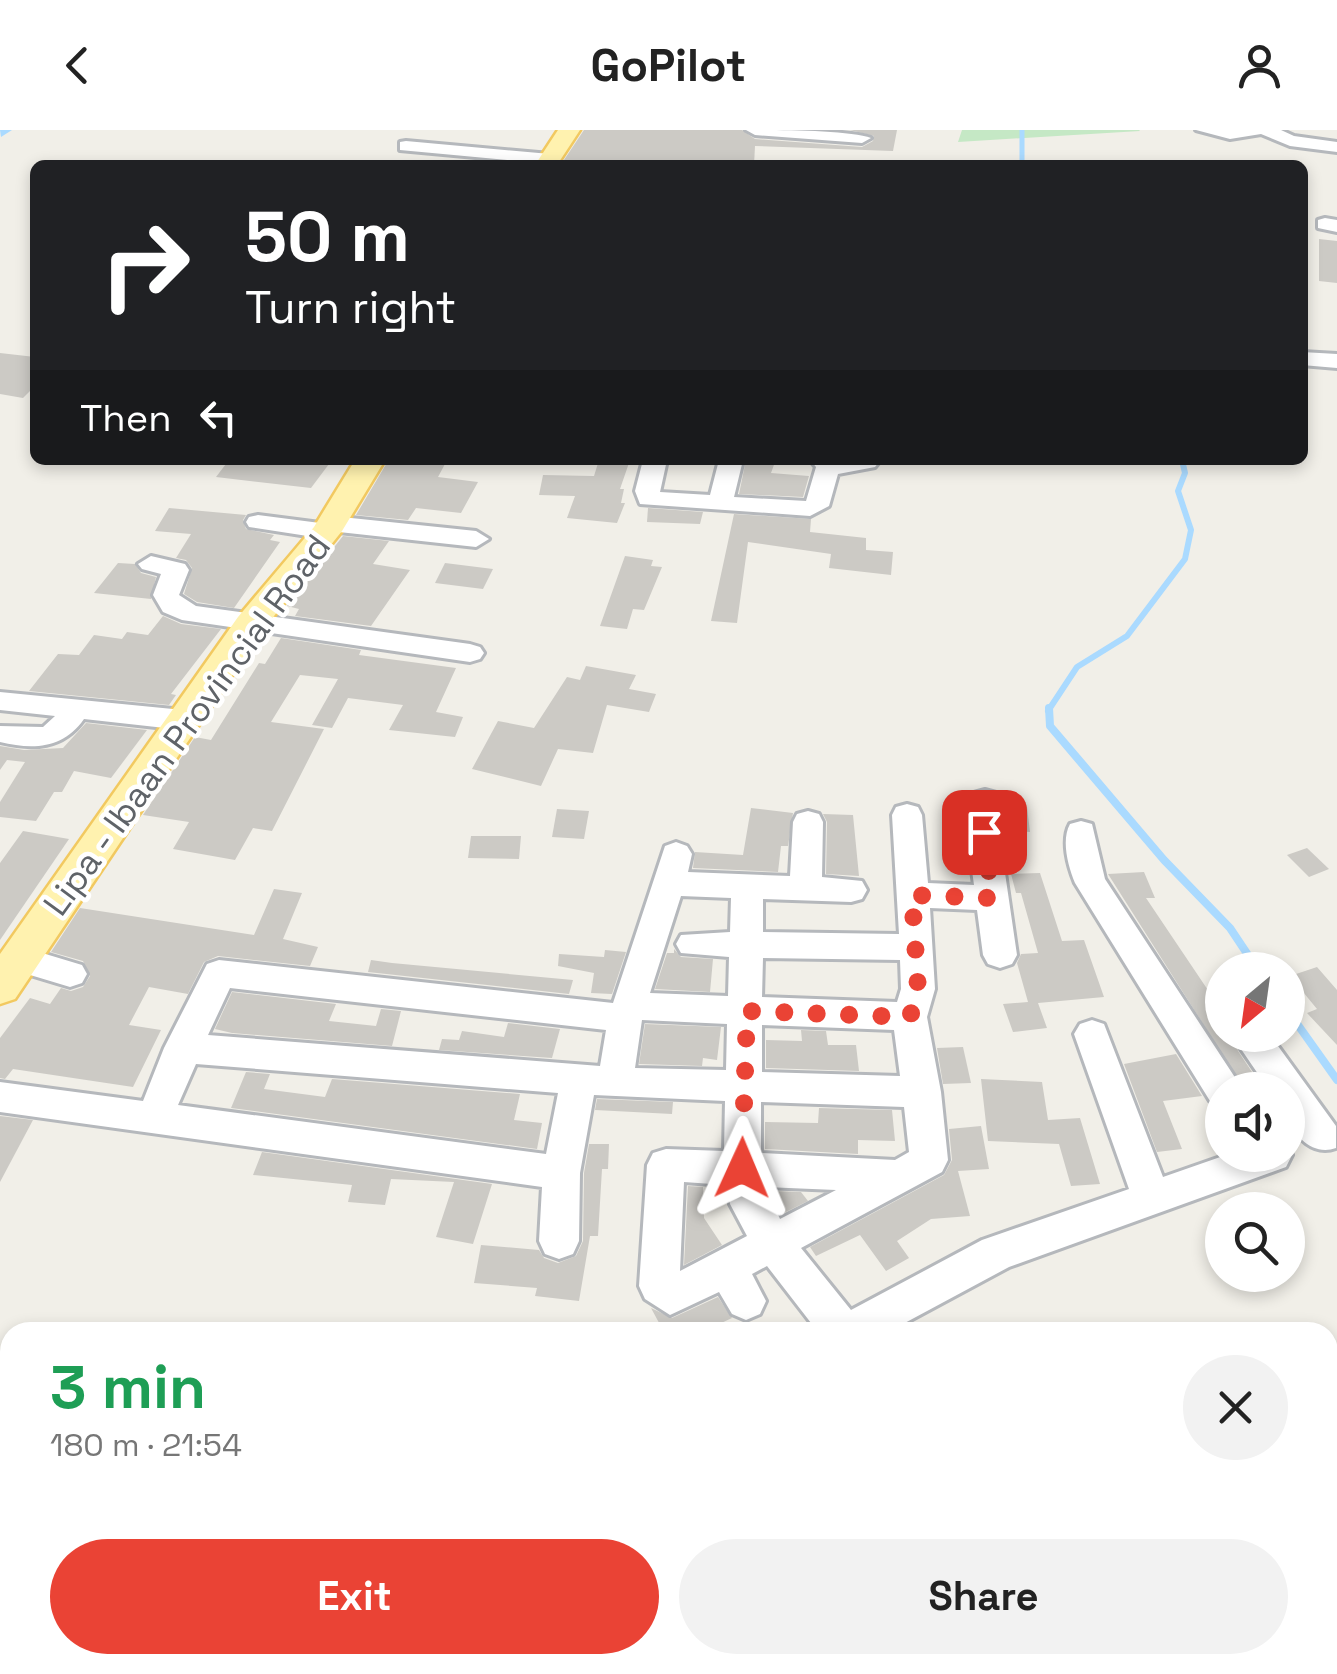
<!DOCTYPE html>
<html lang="en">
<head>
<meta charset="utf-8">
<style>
  :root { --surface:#fff; --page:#f2f2f2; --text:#222; --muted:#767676; --accent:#ea4335 }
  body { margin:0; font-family:"Space Grotesk",sans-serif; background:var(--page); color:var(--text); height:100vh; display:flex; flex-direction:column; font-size:38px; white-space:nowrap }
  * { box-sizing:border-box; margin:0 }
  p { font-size:32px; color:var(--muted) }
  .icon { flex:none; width:55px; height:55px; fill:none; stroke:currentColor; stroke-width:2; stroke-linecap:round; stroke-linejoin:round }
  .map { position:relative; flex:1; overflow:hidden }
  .drawer { position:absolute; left:0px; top:1192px; width:1338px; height:352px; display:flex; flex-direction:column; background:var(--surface); border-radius:30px 30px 0 0; box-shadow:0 5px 15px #0003 }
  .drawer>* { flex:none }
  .hud { position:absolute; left:30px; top:30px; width:1278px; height:305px; border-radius:15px; box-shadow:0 5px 15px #0003; background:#202124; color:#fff; overflow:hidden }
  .needle { width:65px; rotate:209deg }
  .fabs { position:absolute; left:1205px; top:822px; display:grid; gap:20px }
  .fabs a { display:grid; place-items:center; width:100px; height:100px; border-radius:50%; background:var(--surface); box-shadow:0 5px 15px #0003; font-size:50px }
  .pin { position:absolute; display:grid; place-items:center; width:85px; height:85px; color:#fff; margin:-42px; border-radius:20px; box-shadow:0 5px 15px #0006 }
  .me { position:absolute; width:110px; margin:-55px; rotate:1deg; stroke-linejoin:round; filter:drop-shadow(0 0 8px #0008) }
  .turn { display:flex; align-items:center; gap:35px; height:210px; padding:0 50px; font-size:45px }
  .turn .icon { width:130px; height:130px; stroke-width:2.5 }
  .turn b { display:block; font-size:70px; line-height:85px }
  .then { display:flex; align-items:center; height:95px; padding:0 50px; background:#0003; gap:20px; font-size:38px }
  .round { display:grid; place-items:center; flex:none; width:105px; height:105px; border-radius:52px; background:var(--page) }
  .headline { display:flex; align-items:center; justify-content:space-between; height:170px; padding:0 50px }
  h1 { font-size:60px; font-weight:800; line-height:75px; color:#1e9e55 }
  .action { display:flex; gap:20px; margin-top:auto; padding:20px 50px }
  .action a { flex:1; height:115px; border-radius:60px; background:var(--accent); color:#fff; font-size:40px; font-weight:800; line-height:115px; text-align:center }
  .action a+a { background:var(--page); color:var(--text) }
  header { display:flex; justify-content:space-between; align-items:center; height:130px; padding:0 50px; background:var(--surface); font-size:45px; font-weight:800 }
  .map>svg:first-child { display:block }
  .green { fill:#c5e8c5 }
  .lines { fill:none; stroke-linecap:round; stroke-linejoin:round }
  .stream-far2 { stroke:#aadaff; stroke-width:5 }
  .stream-far1 { stroke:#aadaff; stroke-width:6 }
  .stream { stroke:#aadaff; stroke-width:8 }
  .river { fill:#aadaff; fill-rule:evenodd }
  .building { fill:#cccac5 }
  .minor-casing { stroke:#b5b8bc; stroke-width:6 }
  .major-casing { stroke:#f2c960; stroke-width:5 }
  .minor { fill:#fff; fill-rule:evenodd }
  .major { fill:#fff2af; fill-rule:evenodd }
  .route { stroke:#ea4335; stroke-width:18; stroke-dasharray:0 32.4 }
  .labels { text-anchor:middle; stroke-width:9; stroke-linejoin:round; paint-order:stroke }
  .street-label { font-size:35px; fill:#5f6368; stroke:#fff }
</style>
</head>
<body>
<header><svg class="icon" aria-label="back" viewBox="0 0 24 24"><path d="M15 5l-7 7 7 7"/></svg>GoPilot<svg class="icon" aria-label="person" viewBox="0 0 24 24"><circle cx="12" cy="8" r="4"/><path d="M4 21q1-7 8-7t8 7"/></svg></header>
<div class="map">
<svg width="1337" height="1544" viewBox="0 0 1337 1544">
  <rect width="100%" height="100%" fill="#f1efe8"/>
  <path class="green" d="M962,0H1139L1140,1L958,12Z"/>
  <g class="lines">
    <path class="stream-far2" d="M1022,0V35"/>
    <path class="stream-far1" d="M1048,581L1077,537L1127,506L1185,429L1191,400L1178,361L1185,343L1182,330"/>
    <g class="stream">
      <path d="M1049,578L1050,596L1164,730L1230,798L1258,840"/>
      <path d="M1288,881L1337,950"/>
    </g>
    <path class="river" d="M0,0H12L1,7Z"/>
  </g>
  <g class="building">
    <path d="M584,0H742L755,9L862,17L873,11L874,6L850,0H897L893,21L755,16L754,35H605L564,30Z"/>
    <path d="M1319,109L1337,111V153L1319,151Z"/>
    <path d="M0,223L35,227V256L23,268L0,264Z"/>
    <path d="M229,330H332L311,358L216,347Z"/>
    <path d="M405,330L445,334L438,347L478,352L461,383L416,378L408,390L356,385L388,331Z"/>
    <path d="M599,330H630L620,359H624L621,373H625L617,393L567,388L575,366L539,365L543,345L594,346Z"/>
    <path d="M746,330L775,332L771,343L809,346L803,367L739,364Z"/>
    <path d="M169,378L246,385L243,390L246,399L274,405L270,410L280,412L234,478L197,472L184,464L192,438L186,430L176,428L191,404L155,401Z"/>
    <path d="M648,378L703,382L700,394L647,392Z"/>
    <path d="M734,384L811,389L810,402L866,408V420L893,422L891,445L829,438L831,424L748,412L737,493L711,491Z"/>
    <path d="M343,406L389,411L373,434L410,440L371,496L295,486L299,479L287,476Z"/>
    <path d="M625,426L653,430L651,436L662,437L644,480L633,479L627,499L600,496Z"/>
    <path d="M118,433L135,434L141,443L156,447L151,469L94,463Z"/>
    <path d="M445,433L493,439L483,459L435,453Z"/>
    <path d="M163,486L181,494L221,499L171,564L176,565L169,575L29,561L58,524L79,525L94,505L122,509L127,502L148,505Z"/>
    <path d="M281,508L361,520L359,525L456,538L436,582L463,587L455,607L389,600L403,575L348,568L332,598L312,595L338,549L300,545L271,592L324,599L272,701L253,698L235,730L173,719L189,692L143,685L195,607L211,610L259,533L265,534Z"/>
    <path d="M586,536L636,545L629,559L656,564L649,582L607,575L593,623L558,619L541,656L472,639L498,591L534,598L567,547L580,550Z"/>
    <path d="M86,593L147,600L111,648L74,641L62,662H54L36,691L0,687V672L25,632L7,630L0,640V616L24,620L63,618Z"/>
    <path d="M1004,676L1027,677L1030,702L1003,700Z"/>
    <path d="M751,678L793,683L788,716H781L778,742L693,738L695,722L743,725Z"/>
    <path d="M557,679L589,681L584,709L552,707Z"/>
    <path d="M823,684L853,685L859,746L826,744L827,692Z"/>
    <path d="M23,701L69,709L0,810V733Z"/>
    <path d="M471,706H521L519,729L468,728Z"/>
    <path d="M1307,718L1329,739L1309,747L1287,725Z"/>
    <path d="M1144,742L1155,768H1146L1222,881V905H1234L1238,921L1264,960H1245L1108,744Z"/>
    <path d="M1040,743L1062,811L1084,810L1104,867L1038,873L1047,898L1013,902L1003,874L1028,872L1017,833L1021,824L1038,823L1021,763H1016L1011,744Z"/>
    <path d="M274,759L302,763L283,809L318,817L310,836L218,826L204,832L188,864L149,857L129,895L161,900L133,957L13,939L5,949L0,948V908L30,868L50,874L61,858L71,861L83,857L90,846L83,831L51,822L80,778L254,805Z"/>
    <path d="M674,819L681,827L713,829L710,862L655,859L667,823H674Z"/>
    <path d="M605,820L626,822L612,864L591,863L594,843L558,836L559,824L604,827Z"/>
    <path d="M371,830L392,833L573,850L569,864L368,842Z"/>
    <path d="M1317,837L1337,860V915L1307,883L1317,879L1290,846Z"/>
    <path d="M232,862L336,874L329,891L376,896L381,879L401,881L392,916L232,903L215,899Z"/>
    <path d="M508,893L560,899L552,928L439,920L442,909L459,910L462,901L504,907Z"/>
    <path d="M645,894L721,897L717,930L703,928L702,936L639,934Z"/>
    <path d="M801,900L826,901L828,915H856L859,941L766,938V910L802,911Z"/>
    <path d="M963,917L971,953L943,954L937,918Z"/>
    <path d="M1176,924L1202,966L1163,971L1182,1019L1157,1022L1124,934Z"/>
    <path d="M246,942L270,944L264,959L325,967L332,949L520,964L514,990L542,993L537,1019L231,978Z"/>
    <path d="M981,949L1042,952L1048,990L1080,988L1100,1054L1071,1056L1059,1014L988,1011Z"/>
    <path d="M597,969L673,972L672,984L595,980Z"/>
    <path d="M819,978L892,980L895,1011L858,1010V1024L765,1019V992L818,993Z"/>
    <path d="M0,986L33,990L0,1052Z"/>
    <path d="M981,996L989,1039L958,1041L970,1086L931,1089L897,1111L909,1128L886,1141L860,1105L816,1126L810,1117L944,1045L952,1030L949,999Z"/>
    <path d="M589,1014H609L608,1039H602L598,1106H590L579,1171L535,1166L537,1158L474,1153L481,1115L539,1120L544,1128L558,1133L576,1126L583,1111L584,1043Z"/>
    <path d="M262,1022L492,1054L473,1114L436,1107L454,1052L391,1049L385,1075L348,1072L352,1055L253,1045Z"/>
    <path d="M688,1056L703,1057L704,1088L722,1115L684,1135Z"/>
    <path d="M771,1061L801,1062L808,1071L782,1084Z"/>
    <path d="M718,1167L732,1188L702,1202H664L651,1178L672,1188Z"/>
  </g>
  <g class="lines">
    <g class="minor-casing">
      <g id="minor">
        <path d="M746,0C775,0 850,0 871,8L862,13L755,5Z"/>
        <path d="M1196,0H1281L1294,6L1337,12V22L1290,16L1261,4L1230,9Z"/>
        <path d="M406,11L550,24L559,29L550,34L400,20V12Z"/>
        <path d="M1325,88L1337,90V102L1318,98V90Z"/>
        <path d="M1302,222L1337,224V238L1302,235Z"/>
        <path d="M643,330H667L660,362L710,365L719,330H743L734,367L806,371L816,337L810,330L879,332L875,337L838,344L829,376L810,386L640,374L635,361Z"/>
        <path d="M258,385L320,393L332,386L476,401L489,409L476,417L339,402L327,409L249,397L246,392L249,387Z"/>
        <path d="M151,426L185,434L189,440L179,465L196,476L470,514L480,517L484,523L480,529L470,532L182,490L163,482L153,465L161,444L142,439L138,434Z"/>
        <path d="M0,562L183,580L193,583L197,590L193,597L183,600L84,589C63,619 33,620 0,612V596L43,597L55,586L0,580Z"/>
        <path d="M985,660L996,663L1000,671L999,702L1017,825L1012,834L1000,838L988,834L983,825L977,780L930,778L935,859L927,887L941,962L948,1030L942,1042L801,1118L851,1180L982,1110L1129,1059L1074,904L1080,894L1092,890L1104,894L1163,1047L1226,1025H1288V1016L1292,1025L1286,1037L1009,1137L888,1202H818L767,1136L752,1144L766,1171L760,1184L746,1190L732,1184L719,1162L670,1185L645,1169L639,1156L647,1035L653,1023L666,1019L724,1021L725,971L594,965L580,1043L579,1111L573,1124L559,1129L545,1124L539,1111L542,1057L0,982V952L143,971L164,918L207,834L219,830L613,873L665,716L676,712L687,716L692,724L688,742L790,746L793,692L797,684L808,681L819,684L823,692L822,747L862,751L867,760L862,769L851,772L763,769V802L899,804L892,685L896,677L907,674L918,677L922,685L928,753L974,755C971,728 960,689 974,663ZM681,766L731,768L730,802L681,805L676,814L681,823L729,827L728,866L650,863ZM763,828L900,830L901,859L897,872L762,867ZM230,858L606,900L600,936L208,905ZM642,890L727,894L726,940L635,938ZM762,895L894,900L900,946L762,942ZM196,934L558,963L546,1024L178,975ZM761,972L904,977L909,1022L895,1030L761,1023ZM684,1052L726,1055L730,1074L747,1106L680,1141ZM765,1057L836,1060L780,1089Z"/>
        <path d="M1081,691L1092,694L1105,749L1236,949L1241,960H1222V975L1210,971L1075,753C1068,736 1061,710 1070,694Z"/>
        <path d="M19,816L82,835L87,844L82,853L70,857L7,838L2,829L7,820Z"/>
        <path d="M1237,905H1270L1336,996V1018C1314,1026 1294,1008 1288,985C1286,978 1288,967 1288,960H1269L1241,919Z"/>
        <path d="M0,1397L10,1398V1444L0,1443Z"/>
        <path d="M771,1535H837L841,1544H775Z"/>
      </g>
    </g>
    <g class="major-casing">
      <g id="major">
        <path d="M558,0H580L557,35H535Z"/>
        <path d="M355,330H385L342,401L262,501L15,869L0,874V824L238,487L314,397Z"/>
      </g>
    </g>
    <use href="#minor" class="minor"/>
    <use href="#major" class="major"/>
  </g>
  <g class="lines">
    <path class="route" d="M742,1038L747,881L910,887L918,859L912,765L992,768L984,702"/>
  </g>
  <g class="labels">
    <g class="street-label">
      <text transform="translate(187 595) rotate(-54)" y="12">Lipa - Ibaan Provincial Road</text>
    </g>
  </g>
</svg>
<div class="fabs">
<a><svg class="needle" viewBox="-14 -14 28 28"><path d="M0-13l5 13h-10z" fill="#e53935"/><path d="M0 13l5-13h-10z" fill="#767676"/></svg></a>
<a><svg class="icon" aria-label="sound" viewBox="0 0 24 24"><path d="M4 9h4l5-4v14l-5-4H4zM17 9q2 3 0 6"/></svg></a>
<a><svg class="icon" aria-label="search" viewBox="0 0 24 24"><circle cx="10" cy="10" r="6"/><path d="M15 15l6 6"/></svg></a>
</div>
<div class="pin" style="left:984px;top:702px;background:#d93025"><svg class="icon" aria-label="arrive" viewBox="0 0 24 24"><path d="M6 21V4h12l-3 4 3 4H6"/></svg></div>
<svg class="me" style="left:742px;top:1038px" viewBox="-20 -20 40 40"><path d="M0-17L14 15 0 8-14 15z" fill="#ea4335" stroke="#fff" stroke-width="4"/></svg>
<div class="hud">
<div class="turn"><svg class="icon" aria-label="right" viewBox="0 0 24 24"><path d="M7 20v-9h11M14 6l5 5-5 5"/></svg><div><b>50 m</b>Turn right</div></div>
<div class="then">Then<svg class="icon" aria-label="left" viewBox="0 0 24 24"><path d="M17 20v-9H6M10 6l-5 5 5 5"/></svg></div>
</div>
<section class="drawer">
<div class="headline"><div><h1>3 min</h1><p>180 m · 21:54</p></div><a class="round"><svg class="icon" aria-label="close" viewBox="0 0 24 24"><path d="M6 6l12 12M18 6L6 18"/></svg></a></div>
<div class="action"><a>Exit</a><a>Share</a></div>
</section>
</div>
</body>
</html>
